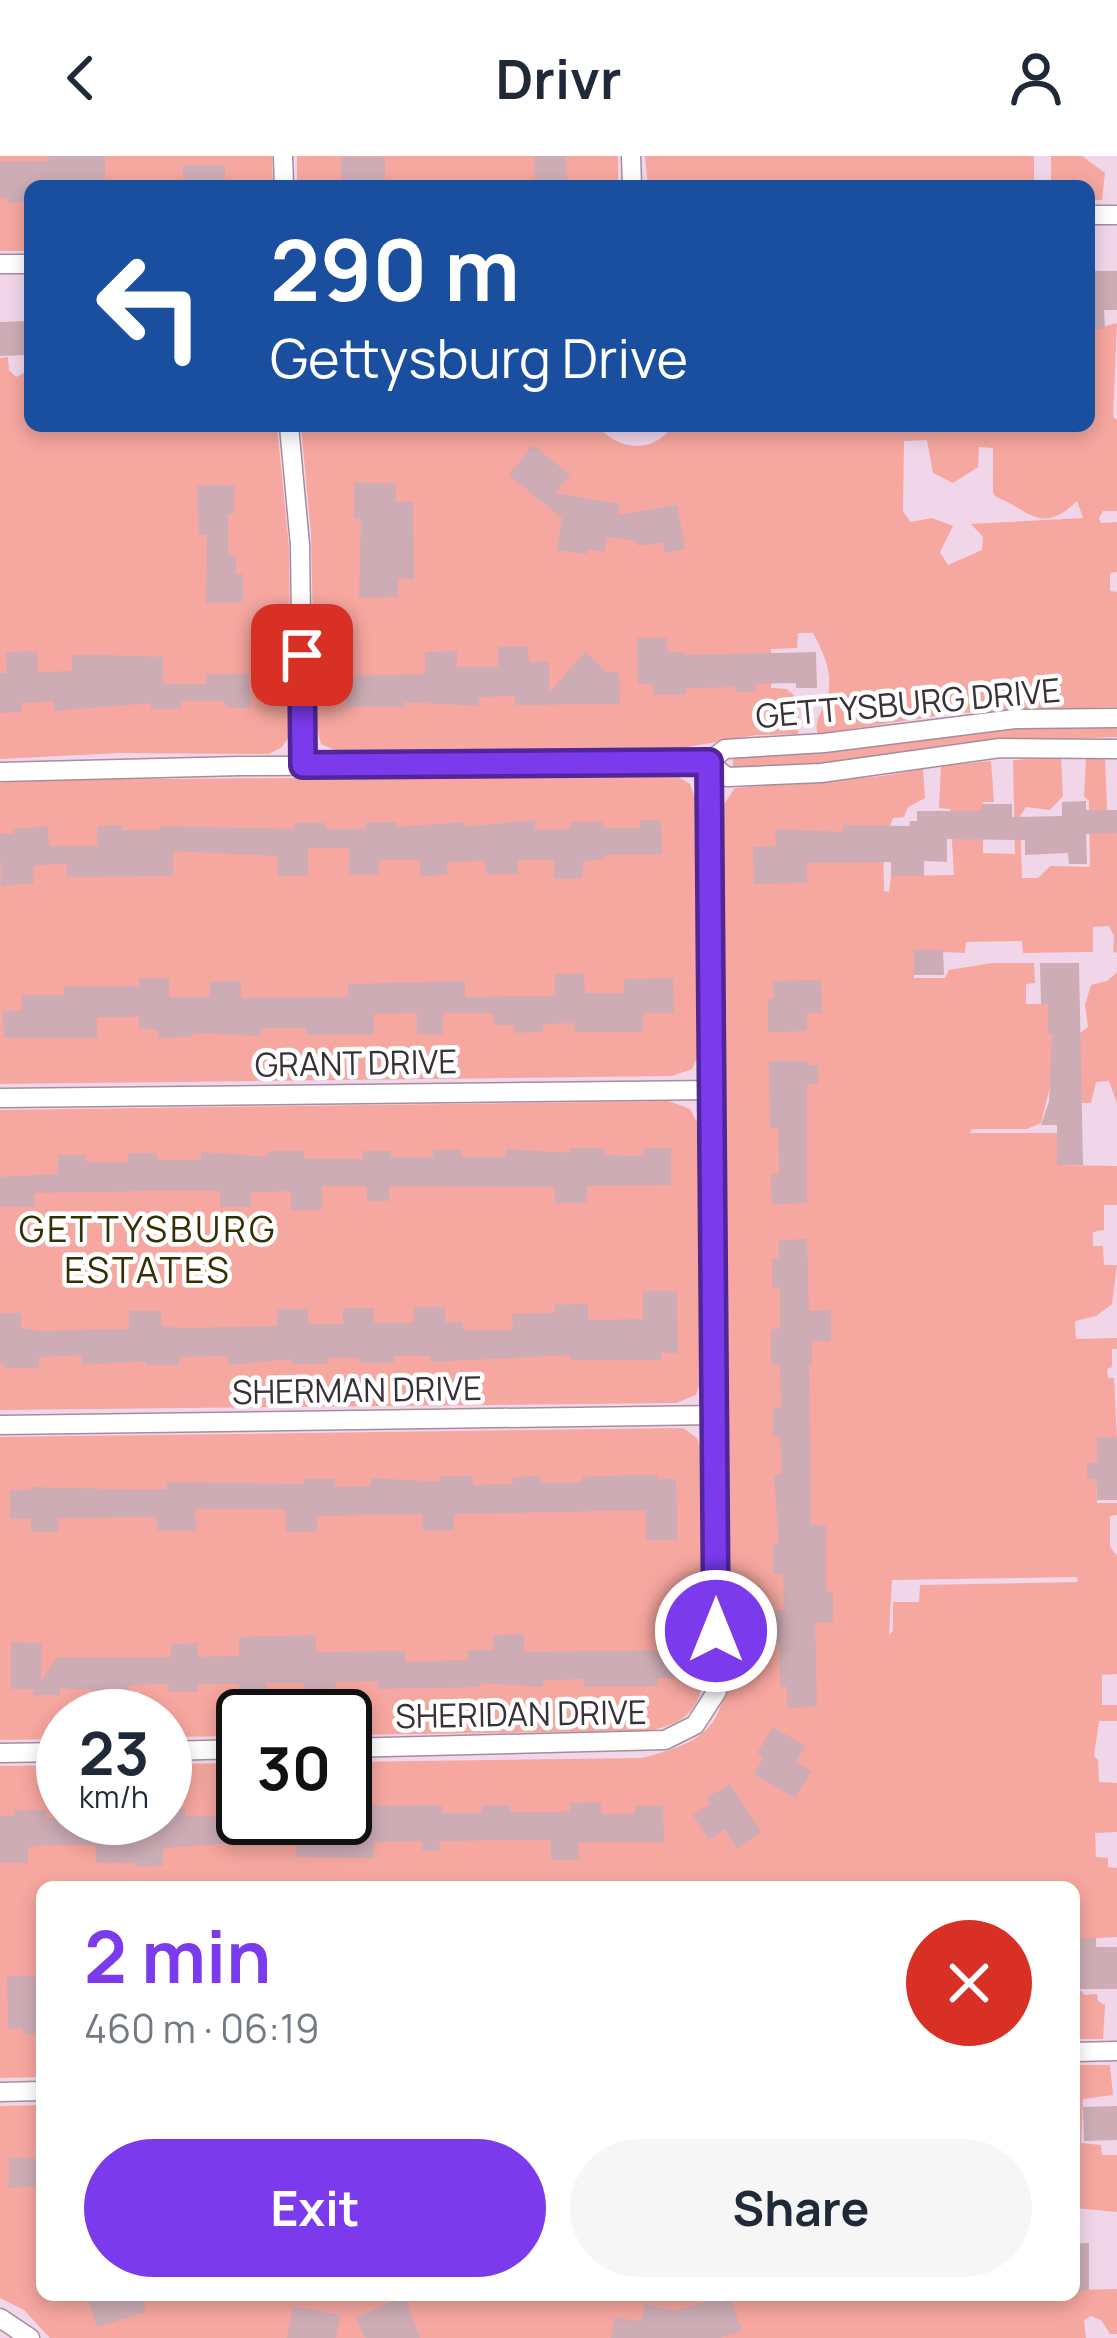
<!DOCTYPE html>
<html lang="en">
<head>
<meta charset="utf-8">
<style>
  :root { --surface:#fff; --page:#f6f6f7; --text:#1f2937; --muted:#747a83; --accent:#7c3aed }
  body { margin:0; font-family:Manrope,sans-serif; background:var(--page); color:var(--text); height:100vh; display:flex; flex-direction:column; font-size:45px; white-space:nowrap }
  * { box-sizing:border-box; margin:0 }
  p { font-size:39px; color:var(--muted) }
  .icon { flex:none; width:66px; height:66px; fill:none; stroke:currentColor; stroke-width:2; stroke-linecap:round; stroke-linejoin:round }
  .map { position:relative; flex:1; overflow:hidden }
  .sheet { position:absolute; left:36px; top:1725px; width:1044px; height:420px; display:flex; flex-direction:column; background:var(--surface); border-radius:18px; box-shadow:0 6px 18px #0003 }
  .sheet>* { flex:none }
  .guide { position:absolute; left:24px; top:24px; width:1071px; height:252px; border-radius:18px; box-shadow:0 6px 18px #0003; background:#1a4fa0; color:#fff; overflow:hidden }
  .speed { position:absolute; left:36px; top:1533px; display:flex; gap:24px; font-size:60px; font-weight:700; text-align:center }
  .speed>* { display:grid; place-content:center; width:156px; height:156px; border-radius:50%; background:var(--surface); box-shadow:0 6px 18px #0003; line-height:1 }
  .speed small { font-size:30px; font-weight:400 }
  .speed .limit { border:6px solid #111; border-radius:18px; background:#fff; color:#111 }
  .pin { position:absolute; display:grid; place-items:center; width:102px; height:102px; color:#fff; margin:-51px; border-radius:24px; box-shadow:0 6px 18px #0006 }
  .me { position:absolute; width:132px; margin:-66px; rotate:0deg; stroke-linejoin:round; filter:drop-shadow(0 0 9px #0008) }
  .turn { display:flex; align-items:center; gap:42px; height:252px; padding:0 48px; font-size:54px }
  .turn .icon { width:156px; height:156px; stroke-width:2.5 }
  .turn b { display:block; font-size:84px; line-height:102px }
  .round { display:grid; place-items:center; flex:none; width:126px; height:126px; border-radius:63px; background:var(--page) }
  .overview { display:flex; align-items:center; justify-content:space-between; height:204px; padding:0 48px }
  h1 { font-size:72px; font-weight:700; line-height:90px; color:var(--accent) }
  .button { display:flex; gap:24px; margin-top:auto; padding:24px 48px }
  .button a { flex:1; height:138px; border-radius:72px; background:var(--accent); color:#fff; font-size:48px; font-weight:700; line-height:138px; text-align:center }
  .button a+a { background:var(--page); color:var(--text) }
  header { display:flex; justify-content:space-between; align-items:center; height:156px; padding:0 48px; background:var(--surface); font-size:54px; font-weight:700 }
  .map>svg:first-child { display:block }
  .green { fill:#f6a79f; fill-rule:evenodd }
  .building { fill:#cdacb5 }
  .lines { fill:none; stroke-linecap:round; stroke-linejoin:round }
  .minor-casing { stroke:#a58d9f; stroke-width:21 }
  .minor { stroke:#fff; stroke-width:18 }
  .route-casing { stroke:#51269a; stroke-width:30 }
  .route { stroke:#7c3aed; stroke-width:21 }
  .labels { text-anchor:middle; stroke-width:9; stroke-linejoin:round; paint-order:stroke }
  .street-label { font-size:33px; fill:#3a3038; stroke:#fff }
  .neighbourhood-label { font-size:36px; letter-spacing:3px; fill:#352f03; stroke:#fff }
</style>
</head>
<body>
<header><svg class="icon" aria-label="back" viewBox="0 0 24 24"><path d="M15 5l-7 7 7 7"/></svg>Drivr<svg class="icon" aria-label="person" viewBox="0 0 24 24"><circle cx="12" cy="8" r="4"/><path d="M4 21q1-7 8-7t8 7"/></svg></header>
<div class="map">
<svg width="1117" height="2182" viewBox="0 0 1117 2182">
  <rect width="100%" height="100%" fill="#f1d6ea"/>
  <g class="green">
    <path d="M0,0H272L273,30H30V95H0Z"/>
    <rect x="297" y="0" width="321" height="30"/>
    <path d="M645,0H1034V30H648Z"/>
    <path d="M1051,0H1082L1105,17L1102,44H1089V30H1051Z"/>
    <path d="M1117,167L1113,261L1117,264V355H1103L1099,362L1101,367L1117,366V416L1110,417V435L1117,436V551L955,557L818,578C813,563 823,556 827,543C834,517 824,498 813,477H798L797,492L771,493V532L787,533L799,544L798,578L757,579L664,595L344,598L321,588L315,564L311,378L301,270H597C620,295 652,298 673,270H1089V174ZM927,284L933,317L953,327L978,311L979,291L993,292V337L996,341C1027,352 1041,381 1077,345L1083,362L971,368L983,381L982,394L948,409L940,396L953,370L932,362L911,366L903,356L904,285Z"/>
    <path d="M8,201L9,214L16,221L30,214V270H277L289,392L291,578L282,591L269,598L120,597L0,603V202Z"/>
    <path d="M1038,572H1117V581L967,586L822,607L733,611V602C835,596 936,578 1038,572Z"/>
    <path d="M1061,601L1063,640L1050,654L1026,651L1020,660L1022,722H1038L1050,710L1090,711L1089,645L1084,640L1086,603L1105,602L1108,677H1117V797L1113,796L1114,780L1109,770L1093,771V796L1023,797L1022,785L966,786L965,797L914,795V822H945L949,814L992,807H1034L1035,827L1026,828V848H1048L1079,878L1088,871L1085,849L1091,829L1107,825L1117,816V947L1109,925L1096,926L1091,947H1081L1052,922L1041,967L1027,973H972L970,977H1057L1058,1009L1117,1010V1049H1104V1074L1093,1076V1090H1103L1104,1109H1117L1112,1148L1096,1160L1075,1165L1076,1183L1117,1182V1193H1112V1211L1107,1213L1108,1222H1114L1117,1281H1097V1307H1088L1096,1323L1097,1347H1117V1359L1110,1360V1391L1117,1400V1518L1102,1519V1549H1117V1565H1099L1094,1600L1098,1604L1099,1626L1117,1627V1676L1095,1677L1096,1701L1108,1702V1711L1117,1712V1781L1078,1783L1079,1833L1085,1839L1097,1838L1098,1845L1105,1849L1103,1883H1074V1731H42V1921L0,1922V1610L63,1609V1662H165V1608L243,1607V1662H345V1606L642,1602C705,1586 725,1572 728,1504L722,857L724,648L735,632L882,620L923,613L925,642L908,651L904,661L893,662L890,670H883L884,735L889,736L891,720L954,719L950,653L939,652L941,610L991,605L994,646H983V697L1015,698L1013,604ZM1077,1421L1078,1426L920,1429L919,1446H893V1475L889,1479L892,1424Z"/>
    <path d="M675,619L690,628L696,644L700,895L692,913L672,920L0,928V627L20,624Z"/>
    <path d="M669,945L690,953L700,972L702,1221L696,1239L676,1247L0,1254V954Z"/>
    <path d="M683,1272L697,1282L704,1304C704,1353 715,1511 696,1547C685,1566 669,1570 649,1575L345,1579V1560H243V1580L165,1581V1560H63V1583L0,1584V1281Z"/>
    <path d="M1074,1909H1110L1113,1939L1083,1943L1081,1987L1101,1989L1102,1999H1117V2056L1074,2052Z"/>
    <path d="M42,1949V2139H1074V2134L1117,2133V2178H1110L1101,2164L1091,2160L1084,2164L1086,2182H50L24,2154L0,2142V1950Z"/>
  </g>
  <g class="building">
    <path d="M49,0H105V30H30V47H8L7,42H0V6L49,5Z"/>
    <path d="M534,0H566L567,30H535Z"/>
    <path d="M341,1H385V30H342Z"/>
    <rect x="183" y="9" width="42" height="21"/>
    <path d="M1093,115H1117V154H1104L1105,173L1089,174V118Z"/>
    <path d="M30,165V199L0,200V166Z"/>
    <path d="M533,289L570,319L555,337L620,348L618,359L677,349L685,393L665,397L663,386L638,390L637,385L607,381L604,396L587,393V398L557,394L562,362L509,319Z"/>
    <path d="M354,327H396V346H413L414,423H398V441L359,442L361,363H354Z"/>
    <path d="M234,329V358H228V399H236V418H243V447H206L207,379H199L197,330Z"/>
    <path d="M637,482H667V496H685V499L816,496L817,532H796V527L755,528V536H735V531L686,532V539H654L653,528H638Z"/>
    <path d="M528,490L529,506H549V537L585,496L607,516L619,515L620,548L515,549V540L479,541V550L405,546V551H346V520L425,518V496L457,495V511H498V491Z"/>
    <path d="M37,495L38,516L72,515V499H104L163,501V528H206V518H249L250,552H229L222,545H181V553H151V547L54,555V545L21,547L22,556L0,557V517H7L6,496Z"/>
    <path d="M1086,645V654H1117V677L1086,678L1087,708H1069L1068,697L1025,699V684L947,683V706L924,705V720H891V706L807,707V727L754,728L753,691L776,690L775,673L843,676V669L909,670L910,665H917V655H982V648H1012V661L1062,660V646Z"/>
    <path d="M535,664V674L571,673V666H603V672H640V664H661L662,698L603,699V704L583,705V722L554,723V704H518V718H486L485,705L447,706V719L420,720V704H379V718L349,719V692H308V720H278V700L173,695V720L67,721V707L33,710L34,727L1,730L0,678H14L13,673L48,670L49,690H98L97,670L122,669V674H160V670L294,673V667H325V673H365V667L396,666L397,671L465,666V671Z"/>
    <path d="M914,794H943L944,819H914Z"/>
    <path d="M1040,807H1079L1083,1009H1057V969H1041L1049,945L1052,878H1048V848H1041Z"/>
    <path d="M555,818H584L585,837H624V823L673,822L674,857H643V876H575L574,867L543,868V876L514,877V869H494V857H443V878H417V857L374,858V879H306V872H261V880L193,877V881L158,882V873H139V861H97V882H4L3,855H22V839H64V830H139V822H169V841H210V826L241,825V842H261L348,841V828L465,825V841L555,840Z"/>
    <path d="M821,824L822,857H807V875L768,876V843H774L773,825Z"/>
    <path d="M769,905H808V909H818V928H807V1047L772,1048L771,1018H779L778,972H770Z"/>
    <path d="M570,992H605V999L643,1000V992H671V1029L587,1030V1047H555V1031L389,1030V1045H367V1032L362,1030H322V1054H291V1035L251,1036V1051H220V1035L201,1034L34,1037L35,1051H0V1021L58,1018V999H86V1006H128V997H157V1004H201V996L268,1001V995H304V1003H363V995H391V1001L433,1002V994H461V1001H506V993L570,997Z"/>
    <path d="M807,1083L809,1155L831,1154V1185H812V1208H809L811,1369H826V1436H833V1466L815,1467L817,1551L787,1552V1530L780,1531L779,1486H775V1454H784L783,1418H773V1387H779L774,1319H782L780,1280H773V1251H781L780,1208H771V1173H780V1131H772V1102H779V1084Z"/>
    <path d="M643,1135H677L678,1197H661V1204H571V1199L430,1206V1200H394V1207H359V1202H327V1208H292V1203L228,1209V1200L179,1201V1209H146V1205L82,1209V1199L39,1201V1212H4V1207H0V1157H21V1172L39,1175L129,1173V1155H161V1170L179,1172L277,1170V1153H308V1168H343V1152H374V1167H414V1151H445V1166H463V1174H513L512,1158L555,1157V1149L588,1148V1164L643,1163Z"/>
    <path d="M1097,1281H1117V1344H1097L1096,1323H1087V1307H1097Z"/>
    <path d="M627,1319H658V1323H676L677,1384H646V1354L454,1358V1374L423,1375L422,1358L317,1360V1376H286V1353H195L196,1375H157V1361L58,1362V1376H31V1363H10V1334H30V1331L147,1334L167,1333V1326L304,1328L303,1323H335V1331L371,1330V1322L441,1326L440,1320H473V1329L513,1328V1321L541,1320V1327H582V1321Z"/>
    <path d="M524,1478V1496L677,1494V1522H658V1530L584,1531V1523L543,1524V1531L480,1527V1531L378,1533L377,1525L336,1526V1532L304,1533V1527H267V1535H239V1528H198V1536H169V1528L129,1529V1537L60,1532V1539H32L36,1533H11V1486L42,1487L41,1526L56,1502L171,1501V1488L198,1487V1501L239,1500V1481L316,1479V1496L405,1495V1506L468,1504V1494H493V1479Z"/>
    <path d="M773,1571L805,1590L796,1606L811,1615L795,1642L754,1618L764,1601L757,1597Z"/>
    <path d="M730,1628L761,1676L737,1692L725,1673L709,1684L693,1659L710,1648L706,1642Z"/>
    <path d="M601,1646V1658H635V1650H663L664,1686H578L579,1704H551V1684L439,1685L440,1695H422V1685L374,1686V1702L296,1701V1687L223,1688L163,1692V1710L135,1711V1707H96V1689H46L28,1691V1707H0V1660H14V1654H46V1662H165V1653H185V1660H226V1653L243,1652V1662H345V1655H362V1650L442,1649V1657H482V1649H510V1656H550L570,1655V1647Z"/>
    <path d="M1078,1782H1096V1791H1117V1833H1079Z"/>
    <path d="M7,1820H39L42,1878H23V1872L8,1873Z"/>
    <path d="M1117,1950V1984L1084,1985L1083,1951Z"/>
    <path d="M9,2002H42V2030L9,2032Z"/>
    <path d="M1089,2087V2135H1074V2088Z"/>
    <path d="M103,2139H140L146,2156L97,2171L88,2144Z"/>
    <path d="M729,2139L742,2175L719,2182H611L615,2161L641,2166L645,2148L675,2155Z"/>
    <path d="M404,2140L420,2182H365L356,2162Z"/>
    <path d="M293,2150L340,2159L336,2182H287Z"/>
  </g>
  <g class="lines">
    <g class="minor-casing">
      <g id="minor">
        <path d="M283,0L284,30"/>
        <path d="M631,0L632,30"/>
        <path d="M1089,59H1117"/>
        <path d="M0,108H30"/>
        <path d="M289,270L300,389L303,609"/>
        <path d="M708,606L727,621L821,617L1000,592L1117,593"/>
        <path d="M0,616L240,610L675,608L708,606L725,593L824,587L1015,563L1117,562"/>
        <path d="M0,942L713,934"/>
        <path d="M0,1269L715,1259"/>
        <path d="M345,1592L665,1584L695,1569L717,1535L708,606"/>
        <path d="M165,1595L243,1593"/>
        <path d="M0,1597L63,1596"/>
        <path d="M1074,1896L1117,1895"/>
        <path d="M0,1936L42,1935"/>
        <path d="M0,2162L30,2182"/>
      </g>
    </g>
    <use href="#minor" class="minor"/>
  </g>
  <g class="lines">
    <g class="route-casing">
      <path id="route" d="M302,499L303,609L709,606L716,1475"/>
    </g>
    <use href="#route" class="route"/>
  </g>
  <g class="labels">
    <g class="street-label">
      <text transform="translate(908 547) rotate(-5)" y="12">GETTYSBURG DRIVE</text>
      <text transform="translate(356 907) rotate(-1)" y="12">GRANT DRIVE</text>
      <text transform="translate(357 1234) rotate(-1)" y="12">SHERMAN DRIVE</text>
      <text transform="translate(521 1558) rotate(-1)" y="12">SHERIDAN DRIVE</text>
    </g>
    <g class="neighbourhood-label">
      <text x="148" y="1086">GETTYSBURG<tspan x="148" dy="41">ESTATES</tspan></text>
    </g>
  </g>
</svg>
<div class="speed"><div>23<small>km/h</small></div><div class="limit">30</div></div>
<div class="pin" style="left:302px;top:499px;background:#d93025"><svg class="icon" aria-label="arrive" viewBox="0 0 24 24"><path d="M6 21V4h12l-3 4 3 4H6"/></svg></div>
<svg class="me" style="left:716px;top:1475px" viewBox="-20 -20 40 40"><circle r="17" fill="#7c3aed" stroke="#fff" stroke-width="3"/><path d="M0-11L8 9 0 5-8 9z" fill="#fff"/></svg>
<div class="guide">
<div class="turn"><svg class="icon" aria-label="left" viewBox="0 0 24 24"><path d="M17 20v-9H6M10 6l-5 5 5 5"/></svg><div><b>290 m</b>Gettysburg Drive</div></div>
</div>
<section class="sheet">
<div class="overview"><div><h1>2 min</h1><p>460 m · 06:19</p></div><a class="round" style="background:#d93025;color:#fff"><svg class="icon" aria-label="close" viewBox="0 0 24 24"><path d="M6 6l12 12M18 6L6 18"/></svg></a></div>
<div class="button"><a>Exit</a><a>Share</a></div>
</section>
</div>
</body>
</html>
